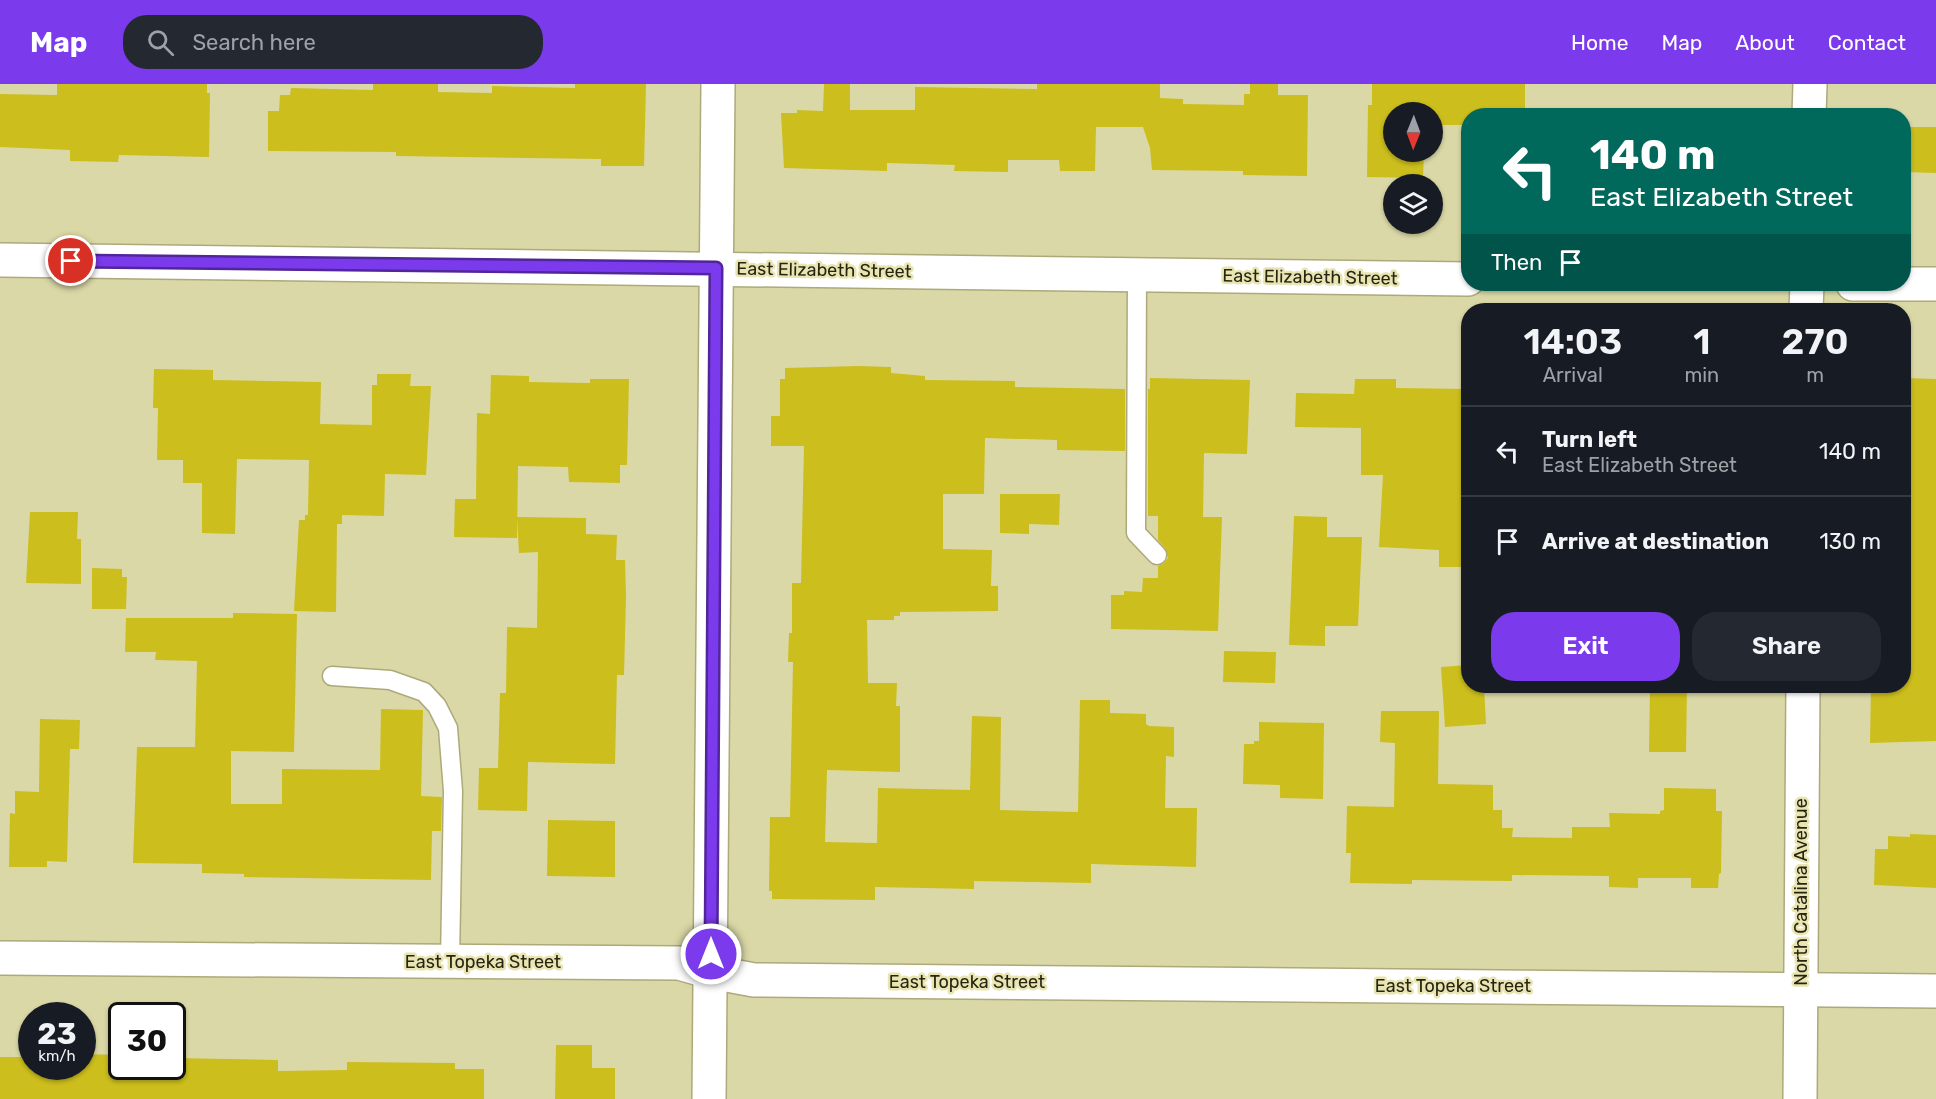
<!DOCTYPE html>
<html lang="en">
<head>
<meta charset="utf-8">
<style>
  :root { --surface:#171b24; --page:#242831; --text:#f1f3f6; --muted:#9ea1a6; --line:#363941; --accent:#7c3aed }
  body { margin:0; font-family:Rubik,sans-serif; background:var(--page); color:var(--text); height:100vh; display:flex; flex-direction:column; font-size:22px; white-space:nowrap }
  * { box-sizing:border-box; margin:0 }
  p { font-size:20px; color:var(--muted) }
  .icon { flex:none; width:33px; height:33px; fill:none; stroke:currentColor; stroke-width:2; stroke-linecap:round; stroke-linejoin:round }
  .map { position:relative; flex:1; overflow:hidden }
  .drawer { position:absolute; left:1461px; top:219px; width:450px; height:390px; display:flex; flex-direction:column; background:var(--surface); border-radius:24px; box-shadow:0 2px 4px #0004 }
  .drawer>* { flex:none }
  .banner { position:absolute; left:1461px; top:24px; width:450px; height:183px; border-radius:24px; box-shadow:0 2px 4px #0004; background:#00695c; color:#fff; overflow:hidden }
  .needle { width:39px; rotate:181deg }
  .buttons { position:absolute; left:1383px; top:18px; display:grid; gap:12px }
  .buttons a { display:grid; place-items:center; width:60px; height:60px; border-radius:50%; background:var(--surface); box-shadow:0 2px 4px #0004; font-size:30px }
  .speed { position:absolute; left:18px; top:918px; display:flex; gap:12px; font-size:30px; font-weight:700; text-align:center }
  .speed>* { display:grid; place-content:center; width:78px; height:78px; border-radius:50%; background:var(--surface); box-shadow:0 2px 4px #0004; line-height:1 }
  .speed small { font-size:15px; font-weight:400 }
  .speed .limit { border:3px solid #111; border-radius:9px; background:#fff; color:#111 }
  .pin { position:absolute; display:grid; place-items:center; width:51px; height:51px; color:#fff; margin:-26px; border:3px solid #fff; border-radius:50%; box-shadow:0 2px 6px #0007 }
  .me { position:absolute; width:66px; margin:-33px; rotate:0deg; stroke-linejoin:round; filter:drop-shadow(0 0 4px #0008) }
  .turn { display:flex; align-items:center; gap:21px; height:126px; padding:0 30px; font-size:27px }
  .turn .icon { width:78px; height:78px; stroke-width:2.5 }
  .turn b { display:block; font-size:42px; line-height:51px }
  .then { display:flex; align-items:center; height:57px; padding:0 30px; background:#0003; gap:12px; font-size:22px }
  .eta { display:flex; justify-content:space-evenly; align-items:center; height:102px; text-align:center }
  .eta b { font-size:36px; font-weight:600; line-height:42px }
  .button { display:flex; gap:12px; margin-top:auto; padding:12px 30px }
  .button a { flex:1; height:69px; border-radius:24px; background:var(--accent); color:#fff; font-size:24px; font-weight:600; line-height:69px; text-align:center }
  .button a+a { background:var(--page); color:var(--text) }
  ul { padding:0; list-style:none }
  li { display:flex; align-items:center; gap:18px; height:90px; padding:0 30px; border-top:2px solid var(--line) }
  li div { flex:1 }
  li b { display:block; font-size:22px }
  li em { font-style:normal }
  header { display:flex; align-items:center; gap:36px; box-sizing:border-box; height:84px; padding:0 30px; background:var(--accent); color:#fff }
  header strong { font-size:28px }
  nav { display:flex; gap:33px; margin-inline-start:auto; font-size:21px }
  .search { width:420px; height:54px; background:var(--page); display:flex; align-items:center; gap:15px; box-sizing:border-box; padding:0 21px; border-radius:24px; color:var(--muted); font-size:22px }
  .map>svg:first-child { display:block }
  .building { fill:#ccbe1d }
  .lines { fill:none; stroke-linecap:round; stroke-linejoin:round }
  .service-casing { stroke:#ada97a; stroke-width:21 }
  .minor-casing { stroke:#ada97a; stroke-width:36 }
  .service { stroke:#fff; stroke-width:18 }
  .minor { stroke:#fff; stroke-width:33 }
  .route-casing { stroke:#51269a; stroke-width:15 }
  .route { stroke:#7c3aed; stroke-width:10 }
  .labels { text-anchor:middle; stroke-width:5; stroke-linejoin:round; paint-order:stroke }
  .street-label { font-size:18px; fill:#272512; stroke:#e9e5b3 }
</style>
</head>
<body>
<header>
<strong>Map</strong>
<div class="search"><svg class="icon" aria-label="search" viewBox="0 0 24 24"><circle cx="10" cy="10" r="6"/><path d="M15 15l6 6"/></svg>Search here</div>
<nav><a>Home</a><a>Map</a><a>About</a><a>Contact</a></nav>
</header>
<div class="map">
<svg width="1936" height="1015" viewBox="0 0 1936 1015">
  <rect width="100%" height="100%" fill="#dbd8a7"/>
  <g class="building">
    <path d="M57,0H207V9H210L209,73L119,71L118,78L70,77V66L0,63V10L57,11Z"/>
    <path d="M373,0H438V8L492,9V2L575,4V0H646L644,82H601V75L396,72V68L268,67V27H279L280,11H290L291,4L373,6Z"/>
    <path d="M824,0H850V26H915V3L1037,5V0H1160V14L1183,15V20L1244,21V10H1250V0H1278V11H1308L1307,92L1243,91V87L1152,86L1150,64L1143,43H1096L1095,87H1060L1059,76H1008V88L954,87L955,81L887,79V87L784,84L781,29H797V26L823,27Z"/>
    <path d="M1372,0H1525V32H1468V41H1432V28H1394V68H1424L1423,94L1367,93L1368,21H1372Z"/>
    <path d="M1904,43H1936V89L1904,88Z"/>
    <path d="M858,282L891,283V289L925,292V296L1015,297V303L1125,305V367L1057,366V356L985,354L984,410H943V465L992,466L991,502H998V527L900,528V532H894V536H867L868,599H897L896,622H900V688L827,686L825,758L877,759L878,704L970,706L972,632L1001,633L1000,726L1078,728L1080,616H1110V629L1146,630V640L1149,642L1174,643V673L1166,672L1165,724H1197L1196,783L1091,780V799L974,797V805L875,803V816L772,815V807H769L770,733H790L793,578H788L789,549H792V499H801L804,362H771V332H780V295H785V284Z"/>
    <path d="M154,285L213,286V296L321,298L320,340L372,341V301H377V290H411L410,302H431L426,391L385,390L384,432L342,431V440H337L336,528L294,527L299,436H305V431H308L309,376L237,375L235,450L202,449V399H183V376H157L158,324H153Z"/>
    <path d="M491,291L529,292V298L590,299V295H629L627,381H620V399L569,398L568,383L518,382L517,454L454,453L455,415H476L477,329L490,330Z"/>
    <path d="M1150,294L1250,296L1247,370L1204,369L1203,433H1222L1218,547L1111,545V511H1124V507L1142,508L1143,494H1158V482L1164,479L1168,474L1165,464L1158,456V432H1148V305H1150Z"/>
    <path d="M1904,294L1936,295V657L1870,659L1871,602H1904Z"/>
    <path d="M1355,295H1396V304L1468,305V476L1465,475V483H1439V466L1379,463L1383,391H1361V344L1295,343L1296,309L1354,310Z"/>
    <path d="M1000,410H1060L1059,441L1029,440V450L1000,449Z"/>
    <path d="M30,428H78L77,455H81V500L26,499Z"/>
    <path d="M1294,432L1327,433V453H1362L1358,542H1325V562L1289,561Z"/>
    <path d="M517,433L586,434V450L617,451L616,476H625L626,513L624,591H617L615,680L528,678L527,727L478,726L479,684H498L500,609H506L507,543L537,544L538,468L519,469Z"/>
    <path d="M92,484L122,485V493H127L126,525H92Z"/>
    <path d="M233,529L297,530L294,668L231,667V720H282V685L380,686L381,625L423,626L421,712L442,713L441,747H432L431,796L244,793V790L202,789V780L133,779L137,663H195L197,577L155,576L156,568H125L126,534H233Z"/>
    <path d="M1224,567L1276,568L1275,599L1223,598Z"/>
    <path d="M1468,581V602H1484L1486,640L1445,643L1441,583Z"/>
    <path d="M1650,602H1687L1686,668H1649Z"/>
    <path d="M1381,627H1439L1438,700L1493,701V726H1502V744H1513L1512,753L1572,754V743H1610L1609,729L1660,730V727L1664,726V704L1716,705V727H1722L1721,789L1719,790L1718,804H1691V794H1638V804L1609,803V792L1512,791V797L1412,796V800L1350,799L1351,769H1346L1347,722L1394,723L1395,659L1380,658Z"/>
    <path d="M40,635L80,636L79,665H70L67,778L47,777V783H9L10,729L15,730V707L39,708Z"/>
    <path d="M1259,638L1324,639L1323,715L1280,714V701L1243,700L1244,660H1254V657H1259Z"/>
    <path d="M548,736L615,737V793L547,792Z"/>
    <path d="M1910,750L1936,751V804L1874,801L1875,765H1888V752L1910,753Z"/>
    <path d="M556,961H592V984H615V1015H555Z"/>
    <path d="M82,970L122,971V982H172V974L278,976V987L347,986V978L455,979V985H484V1015H0V973H29L32,982H82Z"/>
  </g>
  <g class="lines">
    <g class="service-casing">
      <g id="service">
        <path d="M1137,190L1136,449L1157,471"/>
        <path d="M332,592L390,596L424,608L437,622L448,644L453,707L450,878"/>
      </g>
    </g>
    <g class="minor-casing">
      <g id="minor">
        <path d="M1809,32L1810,0"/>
        <path d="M0,176L1468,195"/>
        <path d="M1853,200H1936"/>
        <path d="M1806,226L1807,200"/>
        <path d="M0,874L679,879L711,888L754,896L1936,907"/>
        <path d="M709,1015L718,0"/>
        <path d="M1800,1015L1803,602"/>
      </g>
    </g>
    <use href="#service" class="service"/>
    <use href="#minor" class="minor"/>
  </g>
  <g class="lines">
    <g class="route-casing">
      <path id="route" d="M71,177L716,184L711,870"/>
    </g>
    <use href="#route" class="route"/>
  </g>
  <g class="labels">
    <g class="street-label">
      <text transform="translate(824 186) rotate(1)" y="6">East Elizabeth Street</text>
      <text transform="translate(1310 193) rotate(1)" y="6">East Elizabeth Street</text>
      <text transform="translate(1801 808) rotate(-90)" y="6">North Catalina Avenue</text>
      <text x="483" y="884">East Topeka Street</text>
      <text x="967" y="904">East Topeka Street</text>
      <text x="1453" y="908">East Topeka Street</text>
    </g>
  </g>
</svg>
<div class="buttons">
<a><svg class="needle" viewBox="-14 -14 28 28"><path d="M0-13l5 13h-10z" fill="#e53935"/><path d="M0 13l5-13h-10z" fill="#9ea1a6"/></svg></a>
<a><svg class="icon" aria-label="layers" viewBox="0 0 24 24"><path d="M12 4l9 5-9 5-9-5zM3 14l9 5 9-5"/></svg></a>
</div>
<div class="speed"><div>23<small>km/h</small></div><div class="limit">30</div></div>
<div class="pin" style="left:71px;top:177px;background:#d93025"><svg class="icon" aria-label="arrive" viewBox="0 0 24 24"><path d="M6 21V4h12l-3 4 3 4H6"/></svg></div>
<svg class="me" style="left:711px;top:870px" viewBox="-20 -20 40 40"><circle r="17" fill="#7c3aed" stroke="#fff" stroke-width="3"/><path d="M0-11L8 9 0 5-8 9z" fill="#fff"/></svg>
<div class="banner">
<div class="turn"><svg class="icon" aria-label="left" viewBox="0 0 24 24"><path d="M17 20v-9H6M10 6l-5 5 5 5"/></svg><div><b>140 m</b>East Elizabeth Street</div></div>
<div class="then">Then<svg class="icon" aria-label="arrive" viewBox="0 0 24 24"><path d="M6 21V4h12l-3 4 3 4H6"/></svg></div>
</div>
<section class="drawer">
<div class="eta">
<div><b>14:03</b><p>Arrival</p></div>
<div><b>1</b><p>min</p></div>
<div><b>270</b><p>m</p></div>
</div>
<ul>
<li><svg class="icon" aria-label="left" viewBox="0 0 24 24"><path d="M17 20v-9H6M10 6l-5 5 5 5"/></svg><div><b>Turn left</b><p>East Elizabeth Street</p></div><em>140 m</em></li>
<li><svg class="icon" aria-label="arrive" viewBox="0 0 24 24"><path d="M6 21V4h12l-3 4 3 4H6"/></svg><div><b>Arrive at destination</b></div><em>130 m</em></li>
</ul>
<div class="button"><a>Exit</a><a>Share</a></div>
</section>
</div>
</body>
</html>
